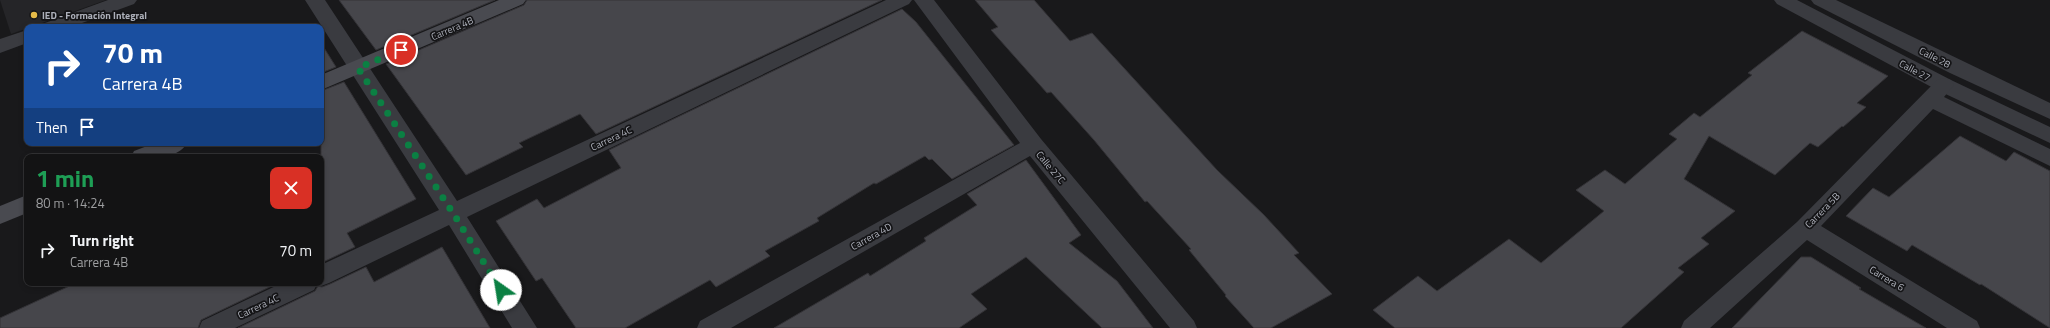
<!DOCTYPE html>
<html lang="en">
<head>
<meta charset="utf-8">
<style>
  :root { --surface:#131314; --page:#1c1c1d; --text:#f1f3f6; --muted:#9d9ea0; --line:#323234 }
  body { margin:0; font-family:"Titillium Web",sans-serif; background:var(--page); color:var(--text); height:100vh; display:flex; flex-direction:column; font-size:15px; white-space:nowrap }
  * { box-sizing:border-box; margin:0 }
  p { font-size:13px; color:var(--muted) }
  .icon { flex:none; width:22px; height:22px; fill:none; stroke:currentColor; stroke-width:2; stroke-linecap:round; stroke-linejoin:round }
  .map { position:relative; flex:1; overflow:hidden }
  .drawer { position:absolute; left:24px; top:154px; width:300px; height:132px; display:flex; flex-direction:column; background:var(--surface); border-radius:8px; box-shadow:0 2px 6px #0003,0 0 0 1px var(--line) }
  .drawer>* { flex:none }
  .hud { position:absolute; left:24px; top:24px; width:300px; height:122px; border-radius:8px; box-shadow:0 2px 6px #0003,0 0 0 1px var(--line); background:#1a4fa0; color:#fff; overflow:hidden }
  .pin { position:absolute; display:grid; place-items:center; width:34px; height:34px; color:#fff; margin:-17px; border:2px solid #fff; border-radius:50%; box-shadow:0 1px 4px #0007 }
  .me { position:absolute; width:44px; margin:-22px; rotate:328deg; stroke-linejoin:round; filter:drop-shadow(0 0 3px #0008) }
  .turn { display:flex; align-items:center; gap:14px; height:84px; padding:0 12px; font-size:18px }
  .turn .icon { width:52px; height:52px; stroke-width:2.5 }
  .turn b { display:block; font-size:28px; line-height:34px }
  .then { display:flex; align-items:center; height:38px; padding:0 12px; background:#0003; gap:8px; font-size:15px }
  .round { display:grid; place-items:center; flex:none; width:42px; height:42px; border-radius:8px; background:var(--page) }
  .head { display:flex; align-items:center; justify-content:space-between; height:68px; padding:0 12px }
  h1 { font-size:24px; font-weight:700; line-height:30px; color:#1e9e55 }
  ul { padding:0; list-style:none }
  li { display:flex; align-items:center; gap:12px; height:56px; padding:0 12px }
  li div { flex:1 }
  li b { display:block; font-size:15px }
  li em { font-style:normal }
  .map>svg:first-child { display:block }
  .built { fill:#252528 }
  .building { fill:#46464b; stroke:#343337 }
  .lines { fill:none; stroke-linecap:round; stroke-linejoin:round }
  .lane { fill:#3a3b40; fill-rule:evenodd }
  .street { fill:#3a3b40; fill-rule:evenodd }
  .secondary { fill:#494a50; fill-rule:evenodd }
  .route { stroke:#0b8043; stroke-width:7; stroke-dasharray:0 12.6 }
  .poi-dot { fill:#e4ba48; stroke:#141416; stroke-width:1.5 }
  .labels { text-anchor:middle; stroke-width:3.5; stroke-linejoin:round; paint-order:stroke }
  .poi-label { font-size:10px; font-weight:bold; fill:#adb0ba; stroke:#141416; text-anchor:start }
  .street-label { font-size:10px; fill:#adb0ba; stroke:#141416 }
</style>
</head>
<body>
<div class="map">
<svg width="2050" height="328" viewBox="0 0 2050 328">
  <rect width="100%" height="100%" fill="#19191b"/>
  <path class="built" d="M0,0H106L11,34Z"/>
  <g class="building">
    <path d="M339,0H495L376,50Z"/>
    <path d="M527,0H882L596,134L580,114L519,143L523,147L466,175L386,64L524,5Z"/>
    <path d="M975,0H1034L1070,41L1092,33L1217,170L1264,215L1299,253L1294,255L1332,294L1271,328H1254L1225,296L1226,295L1189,250L1191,249L1147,201L1145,202L1094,140L1051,92L1047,93L991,30L998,27Z"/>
    <path d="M902,9L916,22L1014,145L952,179L932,159L929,160L925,156L876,184L874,183L817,218L819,221L765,251L770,256L716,287L710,280L625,328H576L542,278L536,281L496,221L537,199L544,208L621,168L609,150Z"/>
    <path d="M1802,31L1888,76L1857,103L1866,107L1843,127L1842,126L1818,147L1810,143L1775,175L1709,136L1684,179L1735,211L1701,238L1709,244L1678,268L1684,272L1621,328H1395L1373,310L1418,276L1437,291L1509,239L1541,263L1604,211L1576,190L1605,170L1625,184L1677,139L1669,134L1694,113L1700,117L1752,75L1748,73Z"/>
    <path d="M321,43L336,67L321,73Z"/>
    <path d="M344,82L416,199L347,233L355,247L321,263V91Z"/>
    <path d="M1960,136L2006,161L2014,152L2050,171V328L1981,284L1980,285L1912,245L1907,251L1846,216L1873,188L1889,197Z"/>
    <path d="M1026,160L1081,235L1069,243L1117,281L1153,328H1102L1026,257L971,294L987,309L959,328H774L868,273L870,276L926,241L924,238L977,205L967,194Z"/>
    <path d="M442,247L490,328H238L315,291L318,286L322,287L330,284L366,267L374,282Z"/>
    <path d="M1801,257H1811L1861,288L1859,289L1926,328H1732Z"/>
    <path d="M76,283H278L201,320L198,328H0V318Z"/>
  </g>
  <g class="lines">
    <path class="lane" d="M1774,0H1797L1951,80L2050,127V143L1937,90L1777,4Z"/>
    <g class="street">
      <path d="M108,0H137L134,4L71,27H42L45,23Z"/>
      <path d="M305,0H325L457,201L886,0H912L909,4L467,217L537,328H512L449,225L329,283L321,286L317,284L314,290L235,328H199L202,321L282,283H321V265L439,210Z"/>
      <path d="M914,0H934L1041,139L1194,321L1197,328H1170L1030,156L731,328H697L700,321L1020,143Z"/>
      <path d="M1811,0H1836L2050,103V119L1950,73L1814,4Z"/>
      <path d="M27,30V43L0,53V39Z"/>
      <path d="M1944,78L1951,80L1954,85L1944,97L2050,149V166L1933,109L1821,226L1977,321L1980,328H1947L1807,240L1710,328H1681L1684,321L1797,222L1937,80Z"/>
    </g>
    <g class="secondary">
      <path d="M499,0H526L523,4L321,90V75Z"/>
      <path d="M155,143H187C177,161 149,157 131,157L134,151Z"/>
      <path d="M27,195V213L0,224V206Z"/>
    </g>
  </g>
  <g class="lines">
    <path class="route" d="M401,50L358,68L453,213L501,290"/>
  </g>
  <circle class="poi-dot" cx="34" cy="15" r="4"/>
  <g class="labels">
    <g class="poi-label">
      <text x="42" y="19">IED - Formación Integral</text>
    </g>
    <g class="street-label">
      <text transform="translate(452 28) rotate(-23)" y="4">Carrera 4B</text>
      <text transform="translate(1935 57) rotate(27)" y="4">Calle 28</text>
      <text transform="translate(1915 70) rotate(28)" y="4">Calle 27</text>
      <text transform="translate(611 138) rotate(-25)" y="4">Carrera 4C</text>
      <text transform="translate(1051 167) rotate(50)" y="4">Calle 27C</text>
      <text transform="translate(1822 210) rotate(-46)" y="4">Carrera 5B</text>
      <text transform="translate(871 236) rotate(-29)" y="4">Carrera 4D</text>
      <text transform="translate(1887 278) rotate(31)" y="4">Carrera 6</text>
      <text transform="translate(258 306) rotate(-25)" y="4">Carrera 4C</text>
    </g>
  </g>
</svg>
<div class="pin" style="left:401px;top:50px;background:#d93025"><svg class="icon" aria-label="arrive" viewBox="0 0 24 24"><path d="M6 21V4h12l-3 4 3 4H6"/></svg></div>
<svg class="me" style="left:501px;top:290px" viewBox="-20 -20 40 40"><circle r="19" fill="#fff"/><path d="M0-13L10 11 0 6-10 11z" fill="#0b8043"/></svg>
<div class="hud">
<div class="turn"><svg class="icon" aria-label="right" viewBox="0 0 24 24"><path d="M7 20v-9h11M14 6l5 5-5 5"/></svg><div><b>70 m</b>Carrera 4B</div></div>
<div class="then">Then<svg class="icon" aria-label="arrive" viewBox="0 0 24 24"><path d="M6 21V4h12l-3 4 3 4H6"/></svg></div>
</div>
<section class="drawer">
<div class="head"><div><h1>1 min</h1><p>80 m · 14:24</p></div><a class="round" style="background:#d93025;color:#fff"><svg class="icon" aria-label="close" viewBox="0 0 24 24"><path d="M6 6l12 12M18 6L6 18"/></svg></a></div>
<ul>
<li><svg class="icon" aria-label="right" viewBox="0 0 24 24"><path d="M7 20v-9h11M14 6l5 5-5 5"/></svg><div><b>Turn right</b><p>Carrera 4B</p></div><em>70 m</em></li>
</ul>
</section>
</div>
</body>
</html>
